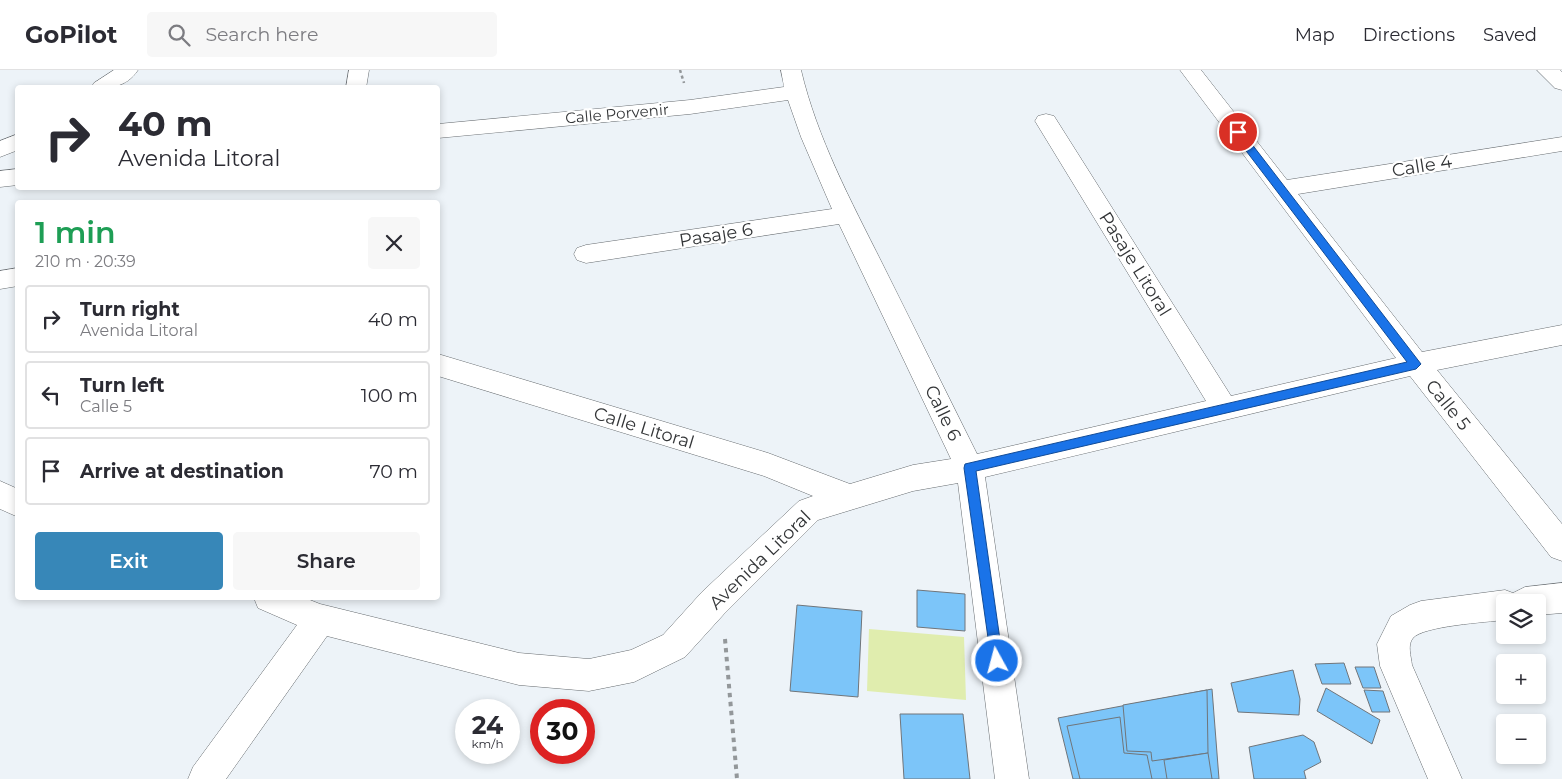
<!DOCTYPE html>
<html lang="en">
<head>
<meta charset="utf-8">
<style>
  :root { --surface:#fff; --page:#f7f7f7; --text:#2b2b33; --muted:#7c7c81; --line:#e1e1e2; --accent:#3787b8 }
  body { margin:0; font-family:Montserrat,sans-serif; background:var(--page); color:var(--text); height:100vh; display:flex; flex-direction:column; font-size:19px; white-space:nowrap }
  * { box-sizing:border-box; margin:0 }
  p { font-size:16px; color:var(--muted) }
  .icon { flex:none; width:28px; height:28px; fill:none; stroke:currentColor; stroke-width:2; stroke-linecap:round; stroke-linejoin:round }
  .map { position:relative; flex:1; overflow:hidden }
  .drawer { position:absolute; left:15px; top:130px; width:425px; height:400px; display:flex; flex-direction:column; background:var(--surface); border-radius:5px; box-shadow:0 2px 8px #0003 }
  .drawer>* { flex:none }
  .hud { position:absolute; left:15px; top:15px; width:425px; height:105px; border-radius:5px; box-shadow:0 2px 8px #0003; background:#fff; color:var(--text); overflow:hidden }
  .tools { position:absolute; left:1496px; top:524px; display:grid; gap:10px }
  .tools a { display:grid; place-items:center; width:50px; height:50px; border-radius:5px; background:var(--surface); box-shadow:0 2px 8px #0003; font-size:25px }
  .speed { position:absolute; left:455px; top:629px; display:flex; gap:10px; font-size:25px; font-weight:700; text-align:center }
  .speed>* { display:grid; place-content:center; width:65px; height:65px; border-radius:50%; background:var(--surface); box-shadow:0 2px 8px #0003; line-height:1 }
  .speed small { font-size:12px; font-weight:400 }
  .speed .limit { border:8px solid #d22; background:#fff; color:#111 }
  .pin { position:absolute; display:grid; place-items:center; width:42px; height:42px; color:#fff; margin:-21px; border:2px solid #fff; border-radius:50%; box-shadow:0 1px 5px #0007 }
  .me { position:absolute; width:55px; margin:-28px; rotate:353deg; stroke-linejoin:round; filter:drop-shadow(0 0 4px #0008) }
  .turn { display:flex; align-items:center; gap:18px; height:105px; padding:0 20px; font-size:22px }
  .turn .icon { width:65px; height:65px; stroke-width:2.5 }
  .turn b { display:block; font-size:35px; line-height:42px }
  .round { display:grid; place-items:center; flex:none; width:52px; height:52px; border-radius:5px; background:var(--page) }
  .summary { display:flex; align-items:center; justify-content:space-between; height:85px; padding:0 20px }
  h1 { font-size:30px; font-weight:600; line-height:38px; color:#1e9e55 }
  .action { display:flex; gap:10px; margin-top:auto; padding:10px 20px }
  .action a { flex:1; height:58px; border-radius:5px; background:var(--accent); color:#fff; font-size:20px; font-weight:600; line-height:58px; text-align:center }
  .action a+a { background:var(--page); color:var(--text) }
  ul { padding:0; list-style:none }
  li { display:flex; align-items:center; gap:15px; height:68px; margin:0 10px 8px; padding:0 10px; border:2px solid var(--line); border-radius:5px }
  li div { flex:1 }
  li b { display:block; font-size:19px }
  li em { font-style:normal }
  header { display:flex; align-items:center; gap:30px; box-sizing:border-box; height:70px; padding:0 25px; background:var(--surface); border-bottom:1px solid var(--line) }
  header strong { font-size:24px }
  nav { display:flex; gap:28px; margin-inline-start:auto; font-size:18px }
  .search { width:350px; height:45px; background:var(--page); display:flex; align-items:center; gap:12px; box-sizing:border-box; padding:0 18px; border-radius:5px; color:var(--muted); font-size:19px }
  .map>svg:first-child { display:block }
  .green { fill:#e0edae }
  .building { fill:#7cc5f9; stroke:#70757a }
  .lines { fill:none; stroke-linecap:round; stroke-linejoin:round }
  .minor-casing { stroke:#666b6f; stroke-width:1 }
  .path-far1 { stroke:#93979a; stroke-width:2.5; stroke-dasharray:3 3; stroke-linecap:butt }
  .path { stroke:#93979a; stroke-width:4; stroke-dasharray:4.5 4.5; stroke-linecap:butt }
  .minor { fill:#fff; fill-rule:evenodd }
  .route { fill:#1a73e8; stroke:#114b97 }
  .labels { text-anchor:middle; stroke-width:4.5; stroke-linejoin:round; paint-order:stroke }
  .far-street-label { font-size:15px; fill:#333537; stroke:#fff }
  .street-label { font-size:18px; fill:#333537; stroke:#fff }
</style>
</head>
<body>
<header>
<strong>GoPilot</strong>
<div class="search"><svg class="icon" aria-label="search" viewBox="0 0 24 24"><circle cx="10" cy="10" r="6"/><path d="M15 15l6 6"/></svg>Search here</div>
<nav><a>Map</a><a>Directions</a><a>Saved</a></nav>
</header>
<div class="map">
<svg width="1562" height="709" viewBox="0 0 1562 709">
  <rect width="100%" height="100%" fill="#edf3f8"/>
  <path class="green" d="M869,559L964,567L966,630L867,621Z"/>
  <g class="building">
    <path d="M917,520L965,524V561L917,557Z"/>
    <path d="M797,535L862,541L858,627L790,621Z"/>
    <path d="M1344,593L1351,614H1322L1315,594Z"/>
    <path d="M1355,597H1374L1381,618H1363Z"/>
    <path d="M1293,600L1300,629L1299,645L1238,642L1231,613Z"/>
    <path d="M1326,618L1380,650L1372,674L1317,641Z"/>
    <path d="M1212,619L1219,709H1073L1058,648Z"/>
    <path d="M1207,620L1208,683L1152,691L1151,682L1127,681L1123,635Z"/>
    <path d="M1364,620L1383,621L1390,642H1372Z"/>
    <path d="M900,644H963L970,709H904Z"/>
    <path d="M1120,647L1124,683L1147,685L1152,709H1080L1067,656Z"/>
    <path d="M1303,665L1314,672L1321,692L1304,701L1306,709H1254L1249,677Z"/>
    <path d="M1208,683L1212,709H1167L1164,690Z"/>
  </g>
  <g class="lines">
    <g class="minor-casing">
      <g id="minor">
        <path d="M114,0H138C126,18 110,18 91,18L94,13Z"/>
        <path d="M349,0H369L366,18H346Z"/>
        <path d="M781,0H801C817,68 851,131 882,193C914,257 945,320 977,384L1206,331L1035,51L1038,46L1046,44L1054,46L1231,326L1396,288L1180,0H1201L1287,110L1562,67V81L1298,124L1422,282L1562,255V275L1437,300L1562,454V491L1551,487L1410,306L985,407L1029,709H995L958,413L913,421L818,450L724,544L685,587L634,612L589,621L519,615L327,566L226,709H188L193,697L297,555L258,538L254,528H305L320,534L519,583L589,589L631,580L663,565L702,522L799,431L813,426L764,406L438,306V284L768,383L850,414L913,395L951,389L839,154L586,193L577,190L574,184L577,178L586,175L832,139L801,67L788,30L690,44L438,68V54L690,30L784,17Z"/>
        <path d="M1537,0H1560L1562,2V20L1555,18Z"/>
        <path d="M18,64V80L0,87V71Z"/>
        <path d="M18,99V115L0,117V101Z"/>
        <path d="M18,198V216L0,219V201Z"/>
        <path d="M0,411L18,419V447L0,439Z"/>
        <path d="M1562,513V543L1538,545V532H1505V550C1487,552 1423,556 1413,568C1407,575 1411,586 1412,595L1462,709H1428L1380,596L1377,574L1391,546L1410,535L1421,531L1505,520L1513,523L1525,517Z"/>
      </g>
    </g>
    <path class="path-far1" d="M680,0L684,13"/>
    <path class="path" d="M725,569L737,709"/>
    <use href="#minor" class="minor"/>
  </g>
  <path class="route" d="M1234,60H1241L1421,294L1416,299L976,401L1003,591L1001,596L997,598L992,596L964,398L965,394L1407,292L1234,65Z"/>
  <g class="labels">
    <g class="far-street-label">
      <text transform="translate(617 44) rotate(-5)" y="5">Calle Porvenir</text>
    </g>
    <g class="street-label">
      <text transform="translate(1422 96) rotate(-9)" y="6">Calle 4</text>
      <text transform="translate(716 165) rotate(-9)" y="6">Pasaje 6</text>
      <text transform="translate(1135 194) rotate(58)" y="6">Pasaje Litoral</text>
      <text transform="translate(1448 335) rotate(51)" y="6">Calle 5</text>
      <text transform="translate(943 343) rotate(64)" y="6">Calle 6</text>
      <text transform="translate(644 358) rotate(17)" y="6">Calle Litoral</text>
      <text transform="translate(760 490) rotate(-44)" y="6">Avenida Litoral</text>
    </g>
  </g>
</svg>
<div class="tools">
<a><svg class="icon" aria-label="layers" viewBox="0 0 24 24"><path d="M12 4l9 5-9 5-9-5zM3 14l9 5 9-5"/></svg></a>
<a>+</a>
<a>−</a>
</div>
<div class="speed"><div>24<small>km/h</small></div><div class="limit">30</div></div>
<div class="pin" style="left:1238px;top:62px;background:#d93025"><svg class="icon" aria-label="arrive" viewBox="0 0 24 24"><path d="M6 21V4h12l-3 4 3 4H6"/></svg></div>
<svg class="me" style="left:997px;top:591px" viewBox="-20 -20 40 40"><circle r="17" fill="#1a73e8" stroke="#fff" stroke-width="3"/><path d="M0-11L8 9 0 5-8 9z" fill="#fff"/></svg>
<div class="hud">
<div class="turn"><svg class="icon" aria-label="right" viewBox="0 0 24 24"><path d="M7 20v-9h11M14 6l5 5-5 5"/></svg><div><b>40 m</b>Avenida Litoral</div></div>
</div>
<section class="drawer">
<div class="summary"><div><h1>1 min</h1><p>210 m · 20:39</p></div><a class="round"><svg class="icon" aria-label="close" viewBox="0 0 24 24"><path d="M6 6l12 12M18 6L6 18"/></svg></a></div>
<ul>
<li><svg class="icon" aria-label="right" viewBox="0 0 24 24"><path d="M7 20v-9h11M14 6l5 5-5 5"/></svg><div><b>Turn right</b><p>Avenida Litoral</p></div><em>40 m</em></li>
<li><svg class="icon" aria-label="left" viewBox="0 0 24 24"><path d="M17 20v-9H6M10 6l-5 5 5 5"/></svg><div><b>Turn left</b><p>Calle 5</p></div><em>100 m</em></li>
<li><svg class="icon" aria-label="arrive" viewBox="0 0 24 24"><path d="M6 21V4h12l-3 4 3 4H6"/></svg><div><b>Arrive at destination</b></div><em>70 m</em></li>
</ul>
<div class="action"><a>Exit</a><a>Share</a></div>
</section>
</div>
</body>
</html>
